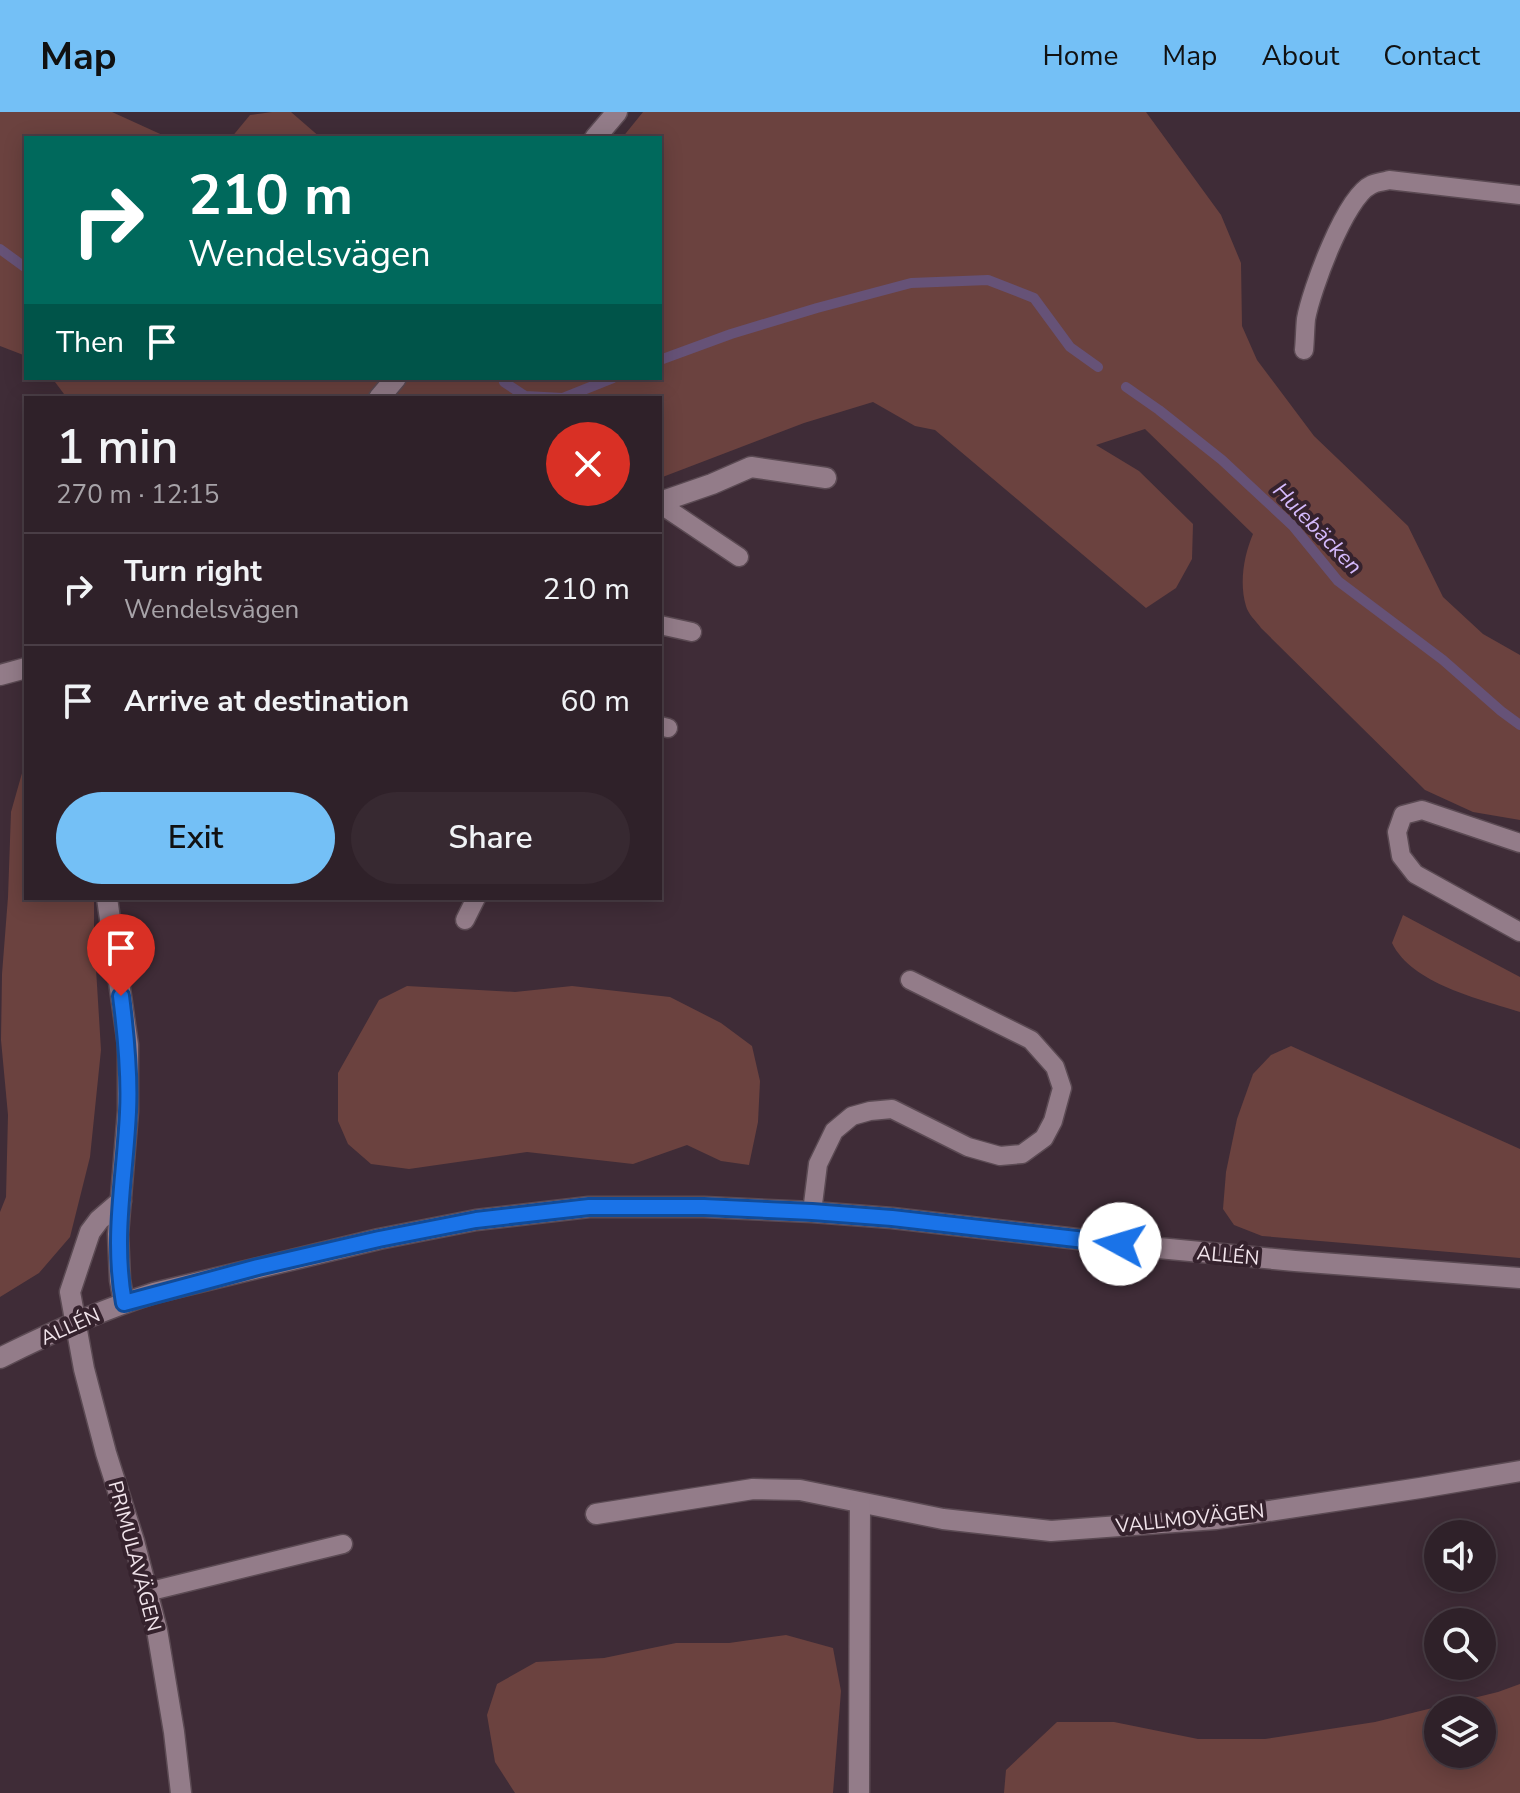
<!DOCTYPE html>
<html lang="en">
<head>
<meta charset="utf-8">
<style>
  :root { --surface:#2f2129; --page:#372931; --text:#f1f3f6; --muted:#a7a3a8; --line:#4a3e46; --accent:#74c0f6 }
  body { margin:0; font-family:"Nunito Sans",sans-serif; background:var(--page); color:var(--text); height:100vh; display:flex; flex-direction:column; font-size:30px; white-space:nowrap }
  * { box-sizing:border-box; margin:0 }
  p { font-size:26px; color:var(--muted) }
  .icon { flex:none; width:44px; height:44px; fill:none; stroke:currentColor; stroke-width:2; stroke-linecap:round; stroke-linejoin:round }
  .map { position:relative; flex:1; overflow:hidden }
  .sheet { position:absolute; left:24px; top:284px; width:638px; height:504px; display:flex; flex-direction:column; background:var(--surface); border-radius:0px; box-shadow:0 4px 20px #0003,0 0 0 2px var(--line) }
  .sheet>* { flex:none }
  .guide { position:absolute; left:24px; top:24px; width:638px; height:244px; border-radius:0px; box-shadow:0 4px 20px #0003,0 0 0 2px var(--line); background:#00695c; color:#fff; overflow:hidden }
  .tools { position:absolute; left:1424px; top:1408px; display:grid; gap:16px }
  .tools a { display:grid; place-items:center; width:72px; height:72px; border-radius:50%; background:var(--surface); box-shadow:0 4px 20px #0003,0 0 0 2px var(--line); font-size:40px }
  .pin { position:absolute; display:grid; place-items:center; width:68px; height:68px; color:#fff; margin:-82px -34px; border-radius:50% 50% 50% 0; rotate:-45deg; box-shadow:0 0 8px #0007 }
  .pin .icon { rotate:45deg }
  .me { position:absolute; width:88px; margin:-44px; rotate:276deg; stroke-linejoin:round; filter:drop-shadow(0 0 6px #0008) }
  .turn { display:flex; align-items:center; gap:28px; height:168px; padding:0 32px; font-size:36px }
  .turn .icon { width:104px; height:104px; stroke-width:2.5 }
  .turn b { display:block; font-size:56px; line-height:68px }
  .then { display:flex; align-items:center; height:76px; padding:0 32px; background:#0003; gap:16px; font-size:30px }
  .round { display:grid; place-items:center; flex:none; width:84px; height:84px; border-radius:42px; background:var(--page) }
  .headline { display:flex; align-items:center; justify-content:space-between; height:136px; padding:0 32px }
  h1 { font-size:48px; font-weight:600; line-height:60px }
  .cta { display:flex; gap:16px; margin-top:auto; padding:16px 32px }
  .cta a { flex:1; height:92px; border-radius:48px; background:var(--accent); color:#111; font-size:32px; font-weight:600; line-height:92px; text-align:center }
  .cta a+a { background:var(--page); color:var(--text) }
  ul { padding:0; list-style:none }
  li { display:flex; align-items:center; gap:24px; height:112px; padding:0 32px; border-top:2px solid var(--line) }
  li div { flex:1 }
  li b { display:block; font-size:30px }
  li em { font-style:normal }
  header { display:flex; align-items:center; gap:48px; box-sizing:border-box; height:112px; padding:0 40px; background:var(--accent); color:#111 }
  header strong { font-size:38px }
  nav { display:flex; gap:44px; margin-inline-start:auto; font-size:28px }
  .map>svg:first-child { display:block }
  .green { fill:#6b423f; fill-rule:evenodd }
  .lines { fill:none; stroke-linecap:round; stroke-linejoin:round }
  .stream { stroke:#665277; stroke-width:10 }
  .service-casing { stroke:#5b4a53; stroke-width:21 }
  .minor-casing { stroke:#5b4a53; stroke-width:23 }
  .tertiary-casing { stroke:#5b4a53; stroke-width:23 }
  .service { stroke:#937c89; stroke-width:18 }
  .minor { stroke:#937c89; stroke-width:20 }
  .tertiary { stroke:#937c89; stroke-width:20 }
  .route-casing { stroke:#114b97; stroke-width:20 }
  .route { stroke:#1a73e8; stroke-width:14 }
  .labels { text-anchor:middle; stroke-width:8; stroke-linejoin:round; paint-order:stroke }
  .street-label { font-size:20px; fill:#f1e4eb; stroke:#35222d }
  .water-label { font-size:22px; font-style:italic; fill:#d5bafd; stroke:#35222d }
</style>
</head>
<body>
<header>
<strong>Map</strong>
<nav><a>Home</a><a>Map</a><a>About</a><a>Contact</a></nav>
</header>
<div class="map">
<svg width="1520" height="1681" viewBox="0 0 1520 1681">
  <rect width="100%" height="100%" fill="#3f2c37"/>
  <g class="green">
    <path d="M0,0H112L169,26H26V244L0,234Z"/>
    <path d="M272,0H291L321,26H231L250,3Z"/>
    <path d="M643,0H1146L1221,103L1241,151L1242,214L1257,248L1314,324L1408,414L1443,485L1483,522L1520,543V708L1473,700L1425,678L1261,516C1256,509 1248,502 1246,494C1239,471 1244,443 1253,422L1145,317L1096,333L1139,359L1193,412L1192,447L1176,476L1146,496L935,318L915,314L873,290L804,311L660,366V286H67L52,266H660V26H622Z"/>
    <path d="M26,647V786H94V824L101,938L90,1045L70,1125L39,1161L0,1185V1100L6,1085L8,1003L1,928L2,862L8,785L11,700Z"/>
    <path d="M1403,803L1520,865V900C1480,887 1412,872 1392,831Z"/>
    <path d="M407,874L515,880L572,874L670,885L721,911L752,934L760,969L758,1010L749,1053L721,1049L687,1033L633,1052L527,1040L409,1057L371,1052L348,1032L338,1009V961L379,888Z"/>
    <path d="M1291,934L1520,1037V1146L1262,1124L1234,1113L1223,1097L1226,1060L1237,1007L1253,962L1271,943Z"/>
    <path d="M786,1523L833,1536L841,1579L833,1681H515L495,1650L487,1603L497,1572L536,1550L604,1546L676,1531H729Z"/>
    <path d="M1520,1572V1681H1004L1006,1658L1057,1610H1114L1198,1627H1265L1375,1610L1498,1580ZM1438,1598H1482V1642H1438Z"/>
  </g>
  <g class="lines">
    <g class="stream">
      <path d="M0,137L26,156"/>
      <path d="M660,248L731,222L817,196L911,171L988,168L1034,186L1070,235L1098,255"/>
      <path d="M504,270L525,284L563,286L613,266"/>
      <path d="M1126,275L1159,298L1222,348L1293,414L1338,469L1443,548L1501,599L1520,613"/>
    </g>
    <g class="service-casing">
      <g id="service">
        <path d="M1304,238C1305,228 1305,217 1306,207C1311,179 1345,85 1371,73C1376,70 1383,70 1389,68L1520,83"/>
        <path d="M660,392L739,445"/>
        <path d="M660,513L692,520"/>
        <path d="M660,614L668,616"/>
        <path d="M1520,731L1422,698L1403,703L1397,720L1401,744L1415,762L1520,820"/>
        <path d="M465,808L476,786"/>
        <path d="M812,1100L818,1052L834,1019L852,1004L870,999L892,997L968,1035L1000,1044L1022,1042L1044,1026L1053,1009L1062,976L1055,955L1031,928L910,868"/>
        <path d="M147,1480L343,1432"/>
      </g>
    </g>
    <g class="minor-casing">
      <g id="minor">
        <path d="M595,26L617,0"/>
        <path d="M379,286L396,266"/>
        <path d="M660,390L712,372L751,355L826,366"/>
        <path d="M0,563L26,556"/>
        <path d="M107,786L128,933V999L118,1122L120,1168L124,1191"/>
        <path d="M121,1089L99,1108L90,1120L70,1180L84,1257L106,1341L134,1429L157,1518L174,1620L181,1681"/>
        <path d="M596,1402L753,1377L800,1378L943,1407L1051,1419L1216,1407L1420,1376L1520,1359"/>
        <path d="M859,1681L860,1391"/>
      </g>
    </g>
    <g class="tertiary-casing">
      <path id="tertiary" d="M0,1246C50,1221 101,1198 154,1181L379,1127L476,1108L589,1095H704L812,1100L892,1106L1148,1135L1295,1149L1520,1166"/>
    </g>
    <use href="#service" class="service"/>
    <use href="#minor" class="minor"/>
    <use href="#tertiary" class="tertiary"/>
  </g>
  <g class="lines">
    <g class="route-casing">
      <path id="route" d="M121,884C126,923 130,961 128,1000C125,1066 112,1125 124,1191L258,1155L379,1127L476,1108L589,1095H704L812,1100L892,1106L1120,1132"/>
    </g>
    <use href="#route" class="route"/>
  </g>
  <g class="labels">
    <g class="street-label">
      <text transform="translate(1228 1143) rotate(5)" y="7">ALLÉN</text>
      <text transform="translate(70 1214) rotate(-24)" y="7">ALLÉN</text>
      <text transform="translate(1190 1406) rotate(-6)" y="7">VALLMOVÄGEN</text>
      <text transform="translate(135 1444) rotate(75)" y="7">PRIMULAVÄGEN</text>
    </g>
    <g class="water-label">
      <text transform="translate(1318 416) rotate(46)" y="8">Hulebäcken</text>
    </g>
  </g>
</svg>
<div class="tools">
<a><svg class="icon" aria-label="sound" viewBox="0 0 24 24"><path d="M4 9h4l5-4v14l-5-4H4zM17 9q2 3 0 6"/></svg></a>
<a><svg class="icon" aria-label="search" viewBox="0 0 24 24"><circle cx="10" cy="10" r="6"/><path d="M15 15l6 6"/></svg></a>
<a><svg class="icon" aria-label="layers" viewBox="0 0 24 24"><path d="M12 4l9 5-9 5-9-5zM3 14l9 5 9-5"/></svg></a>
</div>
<div class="pin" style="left:121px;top:884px;background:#d93025"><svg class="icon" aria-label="arrive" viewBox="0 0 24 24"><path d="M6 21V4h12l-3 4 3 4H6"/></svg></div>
<svg class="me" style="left:1120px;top:1132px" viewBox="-20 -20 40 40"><circle r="19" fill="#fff"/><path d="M0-13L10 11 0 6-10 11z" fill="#1a73e8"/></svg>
<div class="guide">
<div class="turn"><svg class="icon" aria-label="right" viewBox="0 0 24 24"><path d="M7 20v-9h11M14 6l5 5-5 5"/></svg><div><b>210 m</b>Wendelsvägen</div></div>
<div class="then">Then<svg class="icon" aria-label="arrive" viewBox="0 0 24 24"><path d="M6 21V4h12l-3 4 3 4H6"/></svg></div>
</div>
<section class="sheet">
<div class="headline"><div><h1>1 min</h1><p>270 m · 12:15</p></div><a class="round" style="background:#d93025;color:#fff"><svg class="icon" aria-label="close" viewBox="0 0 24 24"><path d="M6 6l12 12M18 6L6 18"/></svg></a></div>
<ul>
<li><svg class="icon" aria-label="right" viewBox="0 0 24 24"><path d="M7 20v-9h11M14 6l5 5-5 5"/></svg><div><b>Turn right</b><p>Wendelsvägen</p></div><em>210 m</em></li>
<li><svg class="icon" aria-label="arrive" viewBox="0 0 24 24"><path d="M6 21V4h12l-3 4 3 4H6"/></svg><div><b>Arrive at destination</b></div><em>60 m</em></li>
</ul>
<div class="cta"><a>Exit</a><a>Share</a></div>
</section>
</div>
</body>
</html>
